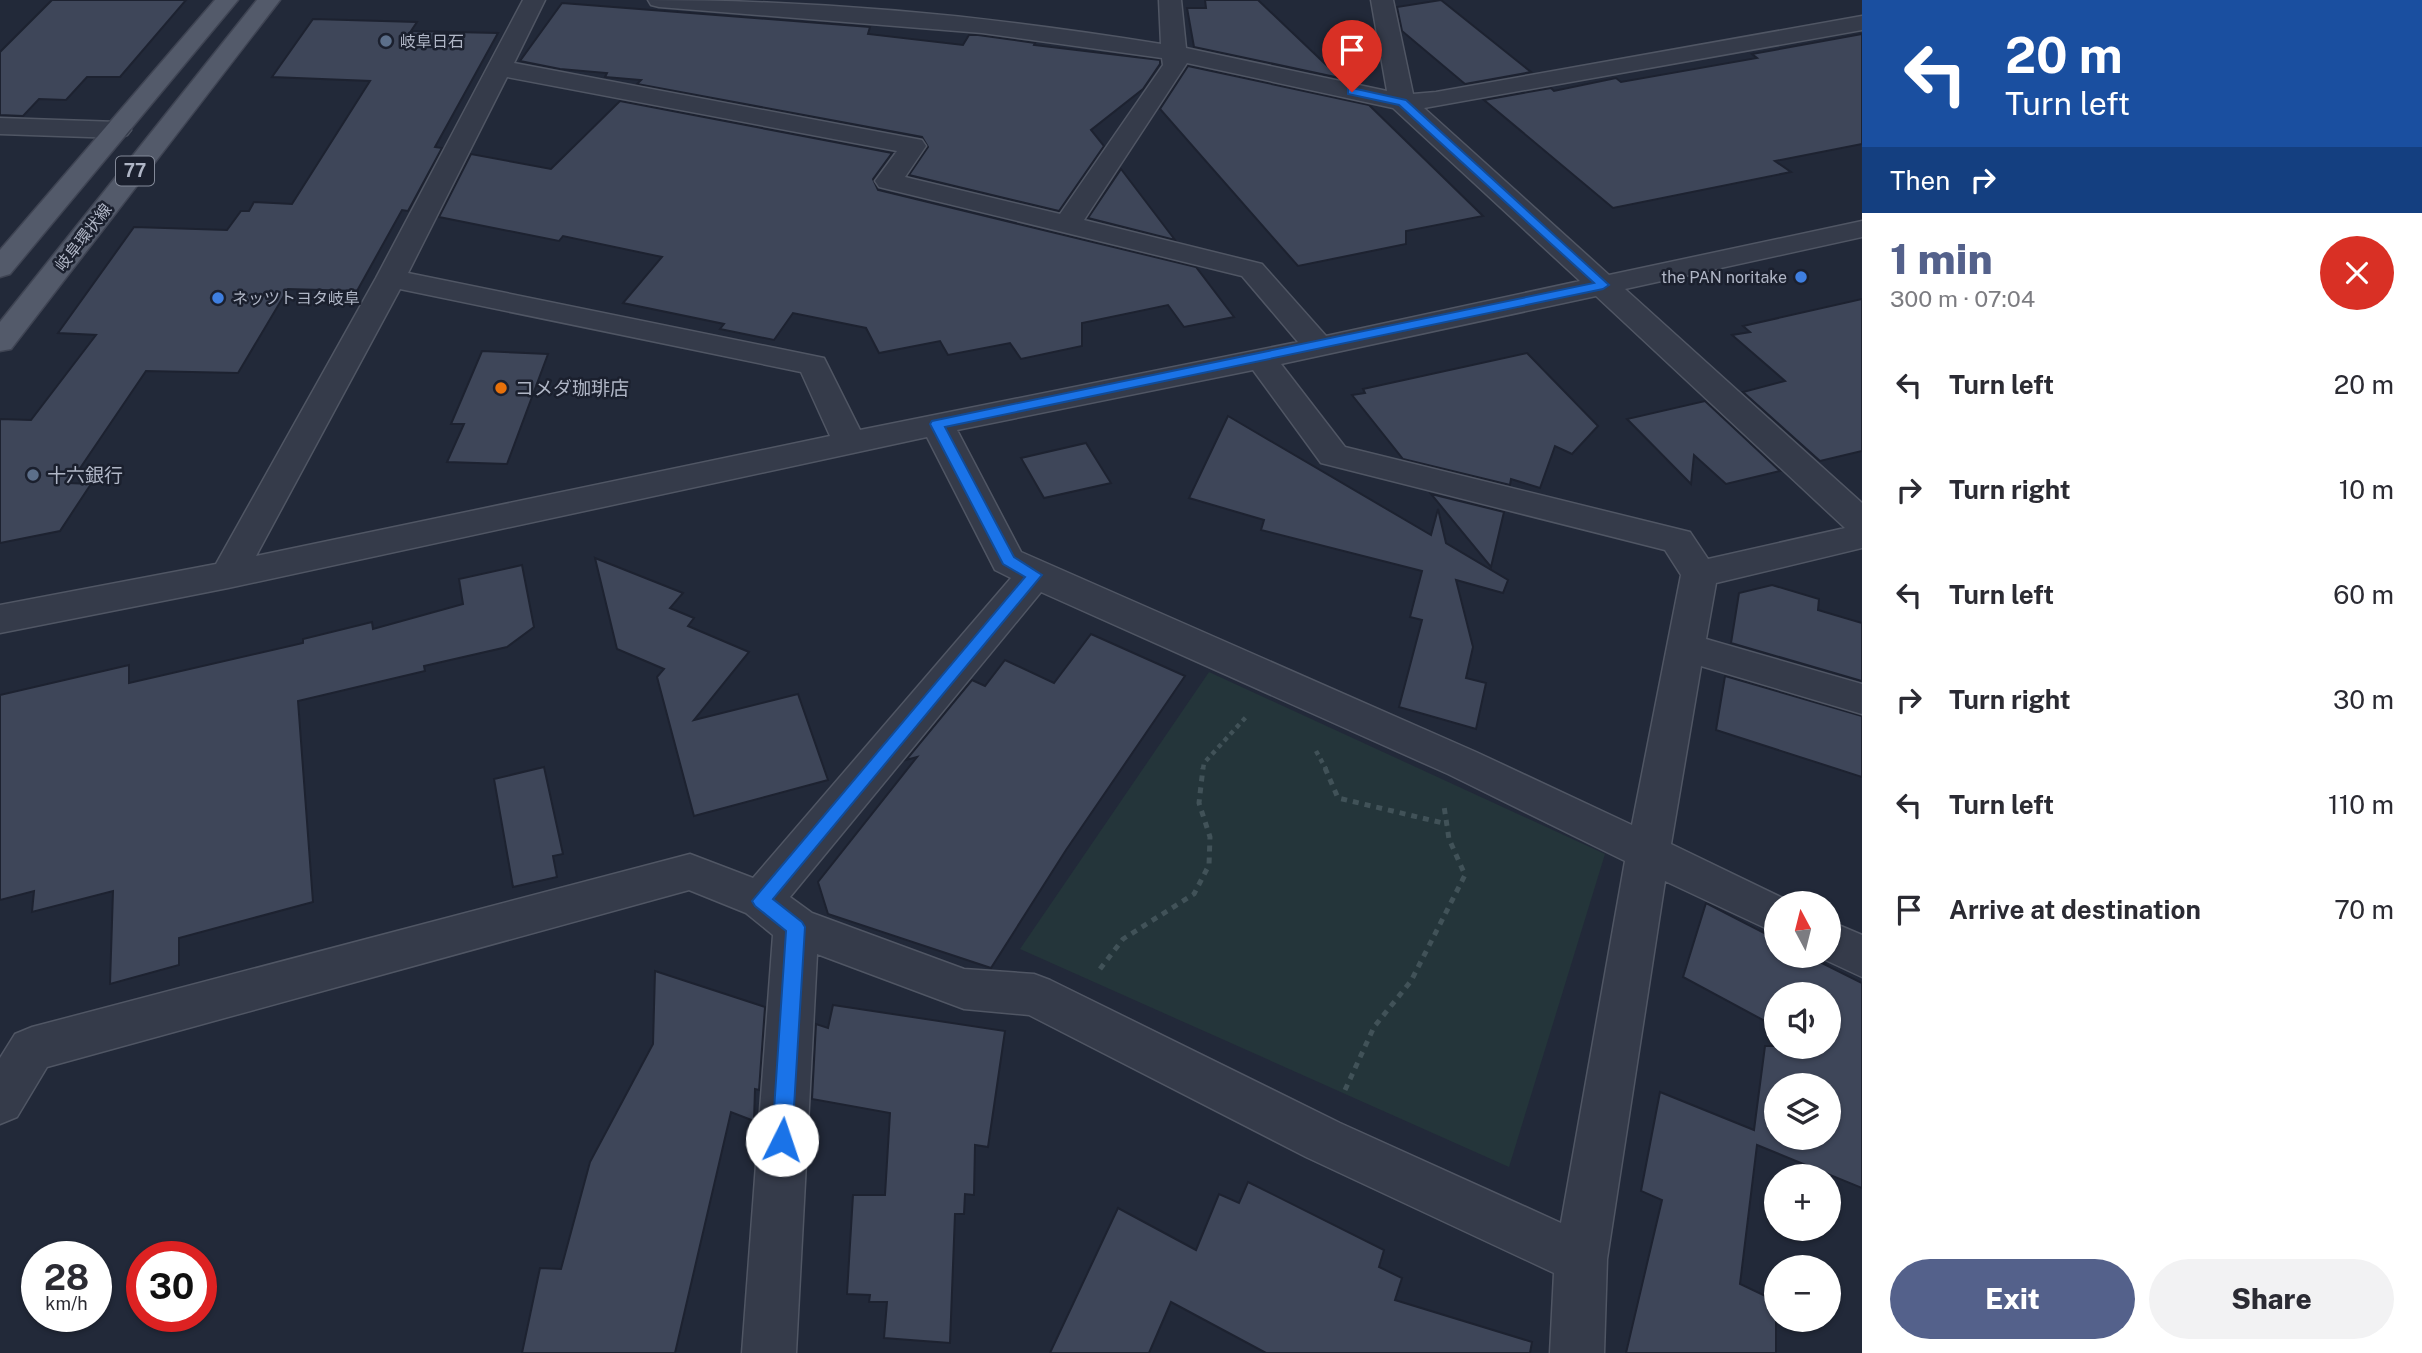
<!DOCTYPE html>
<html lang="en">
<head>
<meta charset="utf-8">
<style>
  :root { --surface:#fff; --page:#f2f2f3; --text:#2b2b33; --muted:#7c7c81; --accent:#54618b }
  body { margin:0; font-family:"Public Sans","Noto Sans JP",sans-serif; background:var(--page); color:var(--text); height:100vh; display:flex; flex-direction:column; font-size:26px; white-space:nowrap }
  * { box-sizing:border-box; margin:0 }
  p { font-size:23px; color:var(--muted) }
  .icon { flex:none; width:38px; height:38px; fill:none; stroke:currentColor; stroke-width:2; stroke-linecap:round; stroke-linejoin:round }
  .map { position:relative; flex:1; overflow:hidden }
  .drawer { display:flex; flex-direction:column; background:var(--surface); width:560px }
  .drawer>* { flex:none }
  .top-card { background:#1a4fa0; color:#fff; overflow:hidden }
  .needle { width:46px; rotate:353deg }
  .fabs { position:absolute; left:1764px; top:891px; display:grid; gap:14px }
  .fabs a { display:grid; place-items:center; width:77px; height:77px; border-radius:50%; background:var(--surface); box-shadow:0 2px 5px #0004; font-size:35px }
  .speed { position:absolute; left:21px; top:1241px; display:flex; gap:14px; font-size:35px; font-weight:700; text-align:center }
  .speed>* { display:grid; place-content:center; width:91px; height:91px; border-radius:50%; background:var(--surface); box-shadow:0 2px 5px #0004; line-height:1 }
  .speed small { font-size:18px; font-weight:400 }
  .speed .limit { border:10px solid #d22; background:#fff; color:#111 }
  .pin { position:absolute; display:grid; place-items:center; width:60px; height:60px; color:#fff; margin:-72px -30px; border-radius:50% 50% 50% 0; rotate:-45deg; box-shadow:0 0 7px #0007 }
  .pin .icon { rotate:45deg }
  .me { position:absolute; width:77px; margin:-38px; rotate:4deg; stroke-linejoin:round; filter:drop-shadow(0 0 5px #0008) }
  .turn { display:flex; align-items:center; gap:24px; height:147px; padding:0 28px; font-size:32px }
  .turn .icon { width:91px; height:91px; stroke-width:2.5 }
  .turn b { display:block; font-size:49px; line-height:60px }
  .then { display:flex; align-items:center; height:66px; padding:0 28px; background:#0003; gap:14px; font-size:26px }
  .round { display:grid; place-items:center; flex:none; width:74px; height:74px; border-radius:37px; background:var(--page) }
  .headline { display:flex; align-items:center; justify-content:space-between; height:119px; padding:0 28px }
  h1 { font-size:42px; font-weight:800; line-height:52px; color:var(--accent) }
  .action { display:flex; gap:14px; margin-top:auto; padding:14px 28px }
  .action a { flex:1; height:80px; border-radius:42px; background:var(--accent); color:#fff; font-size:28px; font-weight:800; line-height:80px; text-align:center }
  .action a+a { background:var(--page); color:var(--text) }
  ul { padding:0; list-style:none }
  li { display:flex; align-items:center; gap:21px; height:105px; padding:0 28px }
  li div { flex:1 }
  li b { display:block; font-size:26px }
  li em { font-style:normal }
  main { display:flex; flex:1; min-height:0 }
  .map>svg:first-child { display:block }
  .green { fill:#24353a }
  .building { fill:#3e4659; stroke:#1d2230; stroke-width:2; fill-rule:evenodd }
  .lines { fill:none; stroke-linecap:round; stroke-linejoin:round }
  .minor-casing { stroke:#505664; stroke-width:3 }
  .major-casing { stroke:#3f4453; stroke-width:3 }
  .path-far1 { stroke:#415258; stroke-width:4.5; stroke-dasharray:4.5 4.5; stroke-linecap:butt }
  .path { stroke:#415258; stroke-width:5; stroke-dasharray:6 6; stroke-linecap:butt }
  .minor { fill:#353b4a; fill-rule:evenodd }
  .major { fill:#535a6a; fill-rule:evenodd }
  .route { fill:#1a73e8; stroke:#114b97; stroke-width:2 }
  .service-dot { fill:#5c6f8a; stroke:#1b202e; stroke-width:2.5 }
  .shop-dot { fill:#3f7fe0; stroke:#1b202e; stroke-width:2.5 }
  .food-dot { fill:#e8710a; stroke:#1b202e; stroke-width:2.5 }
  .labels { text-anchor:middle; stroke-width:5; stroke-linejoin:round; paint-order:stroke }
  .far-poi-label { font-size:16px; fill:#b0b6c6; stroke:#1b202e; text-anchor:start }
  .far-street-label { font-size:16px; fill:#b0b6c6; stroke:#1b202e }
  .shield { fill:#1b202e; stroke:#838998; stroke-width:2 }
  .shield-label { font-size:18px; font-weight:bold; fill:#b0b6c6 }
  .poi-label { font-size:19px; fill:#b0b6c6; stroke:#1b202e; text-anchor:start }
</style>
</head>
<body>
<main>
<div class="map">
<svg width="1862" height="1353" viewBox="0 0 1862 1353">
  <rect width="100%" height="100%" fill="#222939"/>
  <path class="green" d="M1209,672L1605,854L1509,1167L1020,949Z"/>
  <g class="building">
    <path d="M52,0H186L120,77H87L66,100L39,99L23,116L0,115V52Z"/>
    <path d="M1205,0H1258L1340,78L1194,47L1187,8H1206Z"/>
    <path d="M1441,0L1531,72L1465,84L1402,31L1397,7Z"/>
    <path d="M562,3L870,27L868,34L963,45L969,35H978L1035,43L1034,45L1160,60V64L1143,89L1091,130L1104,146L1059,211L909,175L928,147L922,137L637,84L641,80L605,77L607,73L560,69L520,61Z"/>
    <path d="M313,19L417,22L411,31L498,33L435,147L442,148L408,211L402,210L357,291L288,289L238,373L146,371L70,483L91,484L60,531L0,543V419L31,420L96,335L58,333L134,227L227,230L241,211H249L254,202L292,204L370,81L272,77Z"/>
    <path d="M1862,34V144L1775,161L1791,172L1613,208L1484,100L1551,88L1554,91L1616,78L1621,82L1757,58L1752,54Z"/>
    <path d="M1188,66L1369,105L1483,216L1406,231V244L1298,266L1160,109Z"/>
    <path d="M620,101L892,153L873,179L878,190L1196,267L1234,317L1184,327L1168,305L1082,323V346L1021,359L1010,343L948,355L940,341L879,353L866,328L793,313L774,340L720,329L724,324L623,303L662,257L563,236L559,241L439,217L471,154L551,169Z"/>
    <path d="M1121,169L1175,240L1088,218Z"/>
    <path d="M1862,299V451L1820,461L1743,392L1785,381L1732,335L1750,332L1743,326Z"/>
    <path d="M482,351L548,354L507,464L447,462L464,424H451Z"/>
    <path d="M1527,353L1598,426L1572,454L1555,446L1540,488L1511,479L1510,485L1403,459L1352,395L1365,393L1363,389Z"/>
    <path d="M1705,401L1780,471L1726,484L1694,455L1691,484L1627,419Z"/>
    <path d="M1228,416L1431,535L1438,509L1446,543L1508,580L1503,593L1456,580L1473,647L1466,678L1486,683L1476,729L1399,707L1422,620L1410,617L1422,571L1261,530L1264,520L1189,498Z"/>
    <path d="M1086,443L1111,483L1044,498L1021,458Z"/>
    <path d="M1431,494L1504,512L1491,567Z"/>
    <path d="M595,558L683,593L670,608L694,618L688,626L749,652L694,720L798,694L828,780L694,816L657,677L664,669L617,649Z"/>
    <path d="M522,565L534,627L507,647L424,666L425,671L298,701L313,902L179,938V965L110,984L113,891L32,912L34,891L0,900V695L129,665V683L303,643V639L372,622L373,629L463,604L459,579Z"/>
    <path d="M1772,585L1819,599L1818,610L1862,623V681L1731,643L1739,593Z"/>
    <path d="M1091,634L1185,676L1066,850L991,968L828,914L818,882L917,757L906,760L972,680L985,686L1005,660L1054,683Z"/>
    <path d="M1725,676L1862,716V777L1716,730Z"/>
    <path d="M544,767L563,854L553,856L557,877L513,887L494,779Z"/>
    <path d="M1706,903L1776,939V956H1808L1862,983V1188L1757,1145L1740,1284L1776,1301V1353H1626L1662,1200L1641,1191L1660,1092L1754,1130L1765,1046H1829V994H1776V1027L1683,977ZM1776,1085H1829V1138H1776Z"/>
    <path d="M655,971L765,1007L759,1090L755,1089L754,1121L731,1112L675,1353H522L540,1268L561,1269L590,1162L653,1044Z"/>
    <path d="M833,1005L1005,1031L988,1147L975,1145L974,1195L965,1194L964,1214H955L950,1343L884,1338L887,1302H869L870,1295L847,1294L853,1195H885L890,1113L812,1099L816,1024L828,1028Z"/>
    <path d="M1248,1182L1384,1250L1379,1267L1402,1278L1395,1300L1532,1342L1530,1353H1266L1171,1302L1149,1353H1050L1118,1208L1196,1250L1219,1194L1239,1203Z"/>
  </g>
  <g class="lines">
    <g class="minor-casing">
      <g id="minor">
        <path d="M523,0H545L514,63L922,140L926,146L905,177L1060,214L1163,65L1162,58L982,33L659,7L651,5L648,0C820,0 991,16 1161,44L1159,0H1181L1186,48L1387,91L1371,0H1393L1413,94L1436,92L1862,16V30L1424,108L1609,275L1862,221V237L1625,289L1862,503V548L1716,583L1706,639L1862,684V714L1701,666L1671,844L1793,903H1776V933L1665,881L1607,1259L1604,1353H1550L1554,1273L1306,1157L1029,1015L964,1009L817,954L796,1353H742L773,935L746,913L689,890L47,1067L17,1117L0,1124V1058L15,1034L32,1027L690,854L753,878L1011,578L995,570L927,437L228,588L0,633V605L216,564L376,278ZM1187,63L1393,108L1580,281L1326,336L1262,264L1084,220ZM507,77L897,151L875,181L879,187L1242,276L1298,342L860,430L824,358L408,273ZM400,289L801,372L830,436L256,556ZM1596,296L1845,528L1708,559L1690,532L1345,447L1281,364ZM1253,370L1321,463L1665,550L1681,575L1632,825L1476,752L1021,552L957,430ZM1041,592L1448,774L1625,861L1561,1223L1340,1123L1050,980L1034,974L964,969L812,913L790,897Z"/>
        <path d="M0,118L118,122L127,125L131,130L127,135L118,138L0,134Z"/>
        <path d="M1829,921L1862,935V977L1817,956H1829Z"/>
      </g>
    </g>
    <g class="major-casing">
      <g id="major">
        <path d="M215,0H238L10,274L0,277V250Z"/>
        <path d="M257,0H280L11,349L0,351V322Z"/>
      </g>
    </g>
    <g class="path-far1">
      <path d="M1316,751L1326,769"/>
      <path d="M1203,769L1204,763L1246,717"/>
    </g>
    <g class="path">
      <path d="M1325,768L1338,798L1447,824"/>
      <path d="M1100,969L1123,939L1194,894L1209,865L1210,837L1199,803L1203,768"/>
      <path d="M1345,1090L1374,1027L1411,981L1465,875L1449,839L1444,806"/>
    </g>
    <use href="#minor" class="minor"/>
    <use href="#major" class="major"/>
  </g>
  <path class="route" d="M1352,88L1406,100L1609,285L1603,289L945,427L1014,557L1042,575L773,899L802,922L805,927L792,1140L789,1147L782,1150L775,1147L772,1140L786,931L755,906L752,901L1025,577L1003,564L930,424L932,421L1594,283L1399,105L1348,94V89Z"/>
  <g class="service-dot">
    <circle cx="386" cy="41" r="7"/>
    <circle cx="33" cy="475" r="7"/>
  </g>
  <g class="shop-dot">
    <circle cx="1801" cy="277" r="7"/>
    <circle cx="218" cy="298" r="7"/>
  </g>
  <circle class="food-dot" cx="501" cy="388" r="7"/>
  <g class="labels">
    <g class="far-poi-label">
      <text x="400" y="47">岐阜日石</text>
      <text x="1787" y="283" text-anchor="end">the PAN noritake</text>
      <text x="232" y="304">ネッツトヨタ岐阜</text>
    </g>
    <g class="far-street-label">
      <text transform="translate(83 237) rotate(-52)" y="6">岐阜環状線</text>
    </g>
    <rect class="shield" x="116" y="156.5" width="38" height="29" rx="5"/>
    <g class="shield-label">
      <text x="135" y="177">77</text>
    </g>
    <g class="poi-label">
      <text x="515" y="395">コメダ珈琲店</text>
      <text x="47" y="482">十六銀行</text>
    </g>
  </g>
</svg>
<div class="fabs">
<a><svg class="needle" viewBox="-14 -14 28 28"><path d="M0-13l5 13h-10z" fill="#e53935"/><path d="M0 13l5-13h-10z" fill="#7c7c81"/></svg></a>
<a><svg class="icon" aria-label="sound" viewBox="0 0 24 24"><path d="M4 9h4l5-4v14l-5-4H4zM17 9q2 3 0 6"/></svg></a>
<a><svg class="icon" aria-label="layers" viewBox="0 0 24 24"><path d="M12 4l9 5-9 5-9-5zM3 14l9 5 9-5"/></svg></a>
<a>+</a>
<a>−</a>
</div>
<div class="speed"><div>28<small>km/h</small></div><div class="limit">30</div></div>
<div class="pin" style="left:1352px;top:92px;background:#d93025"><svg class="icon" aria-label="arrive" viewBox="0 0 24 24"><path d="M6 21V4h12l-3 4 3 4H6"/></svg></div>
<svg class="me" style="left:782px;top:1140px" viewBox="-20 -20 40 40"><circle r="19" fill="#fff"/><path d="M0-13L10 11 0 6-10 11z" fill="#1a73e8"/></svg>
</div>
<section class="drawer">
<div class="top-card">
<div class="turn"><svg class="icon" aria-label="left" viewBox="0 0 24 24"><path d="M17 20v-9H6M10 6l-5 5 5 5"/></svg><div><b>20 m</b>Turn left</div></div>
<div class="then">Then<svg class="icon" aria-label="right" viewBox="0 0 24 24"><path d="M7 20v-9h11M14 6l5 5-5 5"/></svg></div>
</div>
<div class="headline"><div><h1>1 min</h1><p>300 m · 07:04</p></div><a class="round" style="background:#d93025;color:#fff"><svg class="icon" aria-label="close" viewBox="0 0 24 24"><path d="M6 6l12 12M18 6L6 18"/></svg></a></div>
<ul>
<li><svg class="icon" aria-label="left" viewBox="0 0 24 24"><path d="M17 20v-9H6M10 6l-5 5 5 5"/></svg><div><b>Turn left</b></div><em>20 m</em></li>
<li><svg class="icon" aria-label="right" viewBox="0 0 24 24"><path d="M7 20v-9h11M14 6l5 5-5 5"/></svg><div><b>Turn right</b></div><em>10 m</em></li>
<li><svg class="icon" aria-label="left" viewBox="0 0 24 24"><path d="M17 20v-9H6M10 6l-5 5 5 5"/></svg><div><b>Turn left</b></div><em>60 m</em></li>
<li><svg class="icon" aria-label="right" viewBox="0 0 24 24"><path d="M7 20v-9h11M14 6l5 5-5 5"/></svg><div><b>Turn right</b></div><em>30 m</em></li>
<li><svg class="icon" aria-label="left" viewBox="0 0 24 24"><path d="M17 20v-9H6M10 6l-5 5 5 5"/></svg><div><b>Turn left</b></div><em>110 m</em></li>
<li><svg class="icon" aria-label="arrive" viewBox="0 0 24 24"><path d="M6 21V4h12l-3 4 3 4H6"/></svg><div><b>Arrive at destination</b></div><em>70 m</em></li>
</ul>
<div class="action"><a>Exit</a><a>Share</a></div>
</section>
</main>
</body>
</html>
